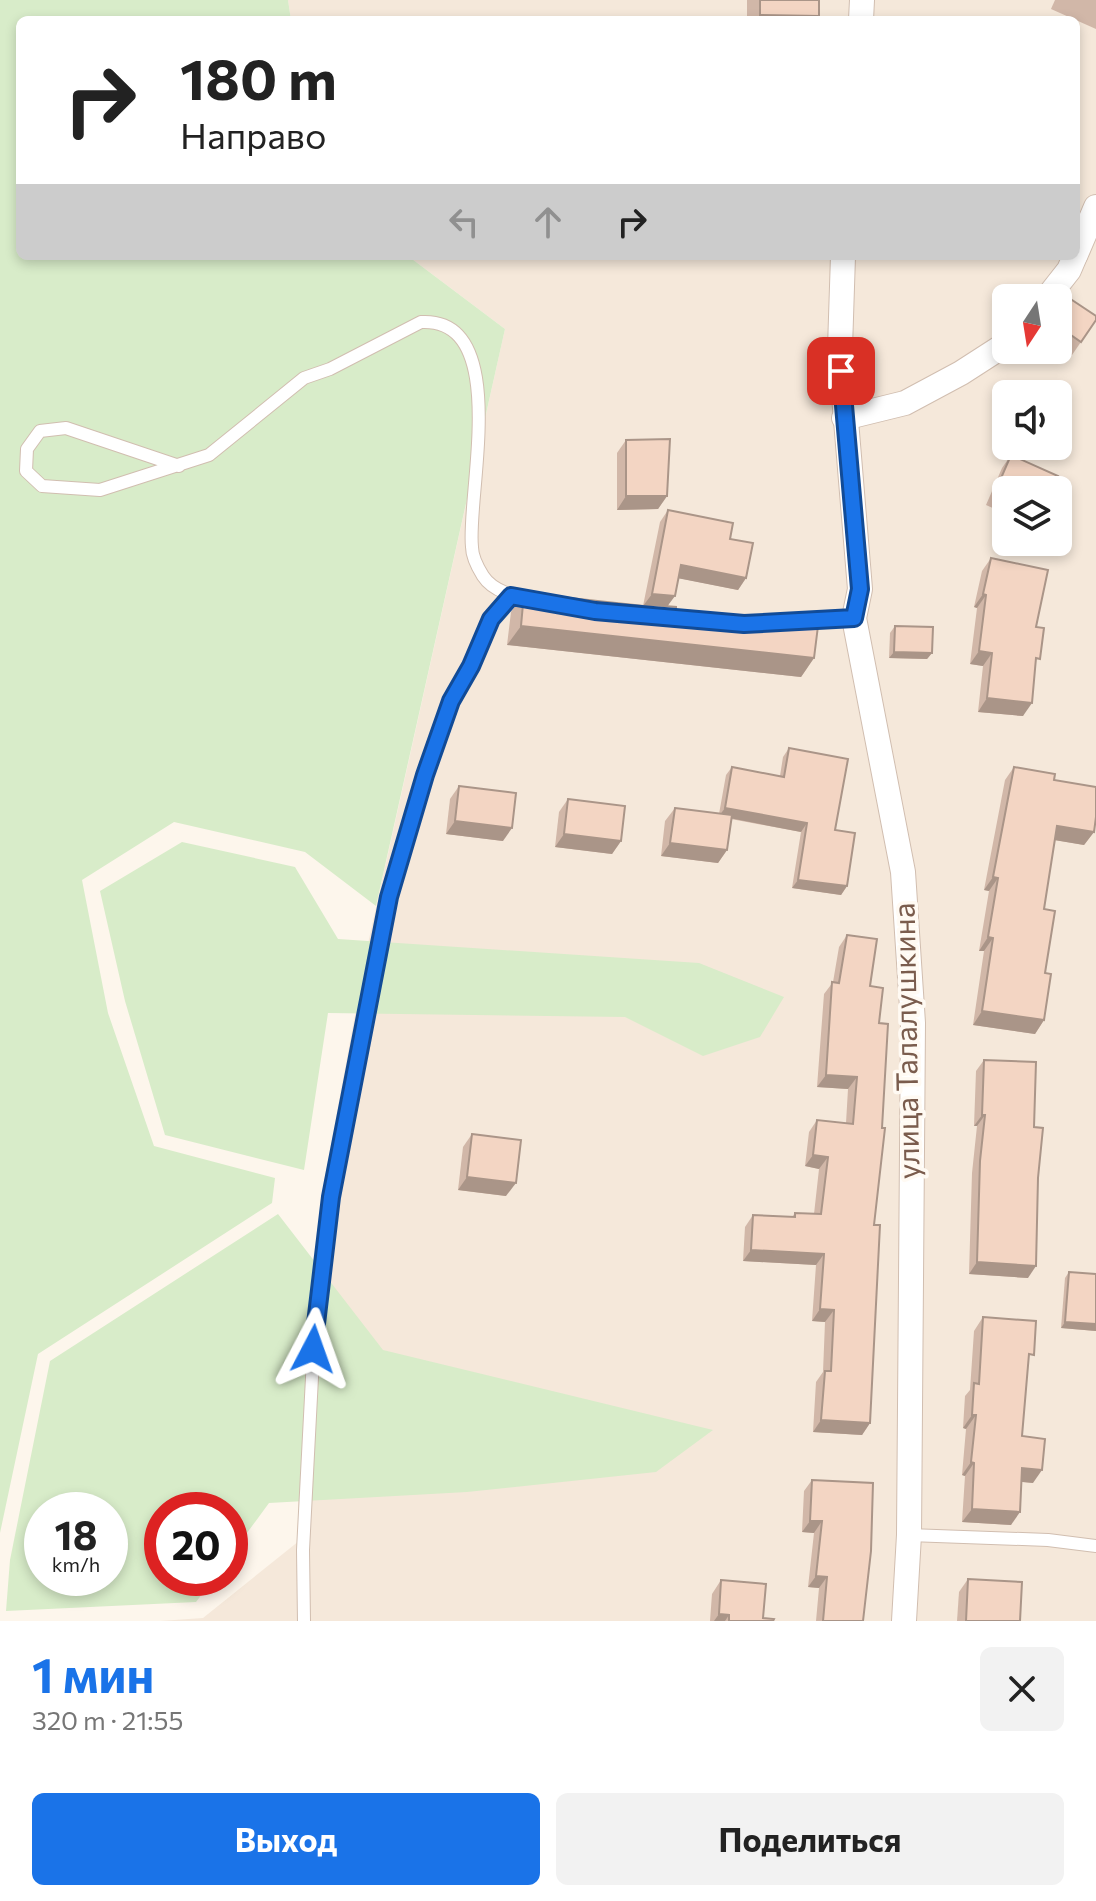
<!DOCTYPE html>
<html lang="ru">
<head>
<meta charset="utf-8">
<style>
  :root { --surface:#fff; --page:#f2f2f2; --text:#222; --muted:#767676; --accent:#1a73e8 }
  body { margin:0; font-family:Commissioner,sans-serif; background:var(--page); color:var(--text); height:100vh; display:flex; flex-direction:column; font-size:30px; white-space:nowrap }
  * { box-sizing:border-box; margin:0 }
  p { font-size:26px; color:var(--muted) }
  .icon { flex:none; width:44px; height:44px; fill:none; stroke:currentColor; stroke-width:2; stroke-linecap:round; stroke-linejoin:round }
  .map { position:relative; height:1621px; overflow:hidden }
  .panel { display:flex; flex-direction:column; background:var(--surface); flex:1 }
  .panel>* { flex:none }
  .banner { position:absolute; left:16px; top:16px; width:1064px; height:244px; border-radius:12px; box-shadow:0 4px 12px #0003; background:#fff; color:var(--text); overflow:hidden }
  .needle { width:52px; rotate:192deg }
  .buttons { position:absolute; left:992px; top:284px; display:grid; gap:16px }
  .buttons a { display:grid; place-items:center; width:80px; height:80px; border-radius:12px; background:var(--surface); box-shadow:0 4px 12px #0003; font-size:40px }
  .speed { position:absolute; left:24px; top:1492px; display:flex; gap:16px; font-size:40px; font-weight:700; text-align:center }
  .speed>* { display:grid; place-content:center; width:104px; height:104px; border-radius:50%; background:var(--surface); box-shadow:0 4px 12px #0003; line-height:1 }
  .speed small { font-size:20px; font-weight:400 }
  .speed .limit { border:12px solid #d22; background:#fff; color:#111 }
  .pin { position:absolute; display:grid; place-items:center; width:68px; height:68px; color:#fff; margin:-34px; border-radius:16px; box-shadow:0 4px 12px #0006 }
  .me { position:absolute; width:88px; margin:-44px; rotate:4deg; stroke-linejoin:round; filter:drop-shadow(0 0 6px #0008) }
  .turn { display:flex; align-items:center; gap:28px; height:168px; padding:0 32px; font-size:36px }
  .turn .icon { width:104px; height:104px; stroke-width:2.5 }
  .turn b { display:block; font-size:56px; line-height:68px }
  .lanes { display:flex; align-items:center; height:76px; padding:0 32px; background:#0003; justify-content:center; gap:40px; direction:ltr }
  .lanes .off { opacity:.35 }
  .round { display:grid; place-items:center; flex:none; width:84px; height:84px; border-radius:12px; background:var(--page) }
  .headline { display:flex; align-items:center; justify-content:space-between; height:136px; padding:0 32px }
  h1 { font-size:48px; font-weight:700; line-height:60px; color:var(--accent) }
  .cta { display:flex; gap:16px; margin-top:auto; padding:16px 32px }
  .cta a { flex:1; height:92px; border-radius:12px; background:var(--accent); color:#fff; font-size:32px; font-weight:700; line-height:92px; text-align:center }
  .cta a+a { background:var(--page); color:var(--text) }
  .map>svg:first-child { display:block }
  .residential { fill:#f5e8da; fill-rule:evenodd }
  .green { fill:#d8ecc9; fill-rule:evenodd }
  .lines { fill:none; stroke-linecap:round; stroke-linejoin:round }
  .lane-casing { stroke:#d1beb0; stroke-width:14 }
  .street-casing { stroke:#d1beb0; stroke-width:26 }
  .lane { stroke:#fff; stroke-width:12 }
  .street { stroke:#fff; stroke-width:24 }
  .wall { fill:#d1b7a8 }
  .shaded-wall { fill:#aa9588 }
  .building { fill:#f3d5c3; stroke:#aa9588; stroke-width:2 }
  .route-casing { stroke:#114b97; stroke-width:20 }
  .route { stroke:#1a73e8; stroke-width:14 }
  .labels { text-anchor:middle; stroke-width:7; stroke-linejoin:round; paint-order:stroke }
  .street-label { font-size:30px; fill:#7a5c4d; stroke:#fffaf3 }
</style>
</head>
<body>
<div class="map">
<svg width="1096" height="1621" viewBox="0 0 1096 1621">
  <rect width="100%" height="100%" fill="#fdf6ec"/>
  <path class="residential" d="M288,0H1096V1621H160L203,1618L299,1541L297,1389L322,1193L369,939L505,329L408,256H1076V20H291ZM1006,298H1058V350H1006ZM1006,394H1058V446H1006ZM1006,490H1058V542H1006Z"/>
  <g class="green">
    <path d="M0,0H288L291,20H20V256H408L505,329L376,906L305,852L174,822L82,880L108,1013L154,1146L275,1178L272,1203L38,1354L0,1533Z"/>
    <path d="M182,842L295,867L338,939L699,963L784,997L760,1037L703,1056L625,1017L328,1013L304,1170L165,1135L125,1001L100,891Z"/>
    <path d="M278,1214L383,1350L713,1430L656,1472L467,1492L269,1503L230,1556V1510H162V1578H214L196,1602L6,1611L10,1560L50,1361ZM42,1510H110V1578H42Z"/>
  </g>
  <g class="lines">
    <g class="lane-casing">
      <g id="lane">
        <path d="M179,466L66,428L40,431L27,449L26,471L42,486L100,490L209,455L304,378L330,369L421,322C513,317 466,497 472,547C472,556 478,568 483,576C494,593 518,597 537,601"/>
        <path d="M770,623L854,618"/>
        <path d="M909,1535L1048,1540L1096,1546"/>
        <path d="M304,1621L303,1550L315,1320L331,1197L389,897L425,775L451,701L471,666L491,619L511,596"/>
      </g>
    </g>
    <g class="street-casing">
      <g id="street">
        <path d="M861,20L862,0"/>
        <path d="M1076,254L1096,207"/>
        <path d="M843,256L840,348L860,589L854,618L903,872L913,1023L909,1535L904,1621"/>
        <path d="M1047,298L1069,270L1075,256"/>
        <path d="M844,418L905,403L961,373L1006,344"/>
      </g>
    </g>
    <use href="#lane" class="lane"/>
    <use href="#street" class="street"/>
  </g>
  <g class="wall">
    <path d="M747,0H819L816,20H747Z"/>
    <path d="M1055,0H1096V29L1051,9Z"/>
    <path d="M1058,306L1096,320L1072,355L1058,346Z"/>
    <path d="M626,440L667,496L658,509L617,510V453Z"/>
    <path d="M1011,455L1006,490V514L986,505L1002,468Z"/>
    <path d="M668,510L730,539L746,578L738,590L678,578L668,606L676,610L814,658L801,677L507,645L511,612L524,593L643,606L660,522Z"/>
    <path d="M991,558L1036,627V666L1023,716L978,712L983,666L970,664L977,608L974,607L982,571Z"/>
    <path d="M895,626L932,653L927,659L889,658L890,633Z"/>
    <path d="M789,748L835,830L847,886L841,895L792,888L801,832L731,819L727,850L718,863L661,856L665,821L675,808L719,814L726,775L732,767L780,776L783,757Z"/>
    <path d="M1014,767L1054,780L1094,832L1084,845L1055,840L1044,909L1045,973L1044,1020L1035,1034L973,1025L984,951H979L989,891L984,890L1005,780Z"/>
    <path d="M459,786L503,841L446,834L450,799Z"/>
    <path d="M568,799L621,841L612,854L555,847L559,812Z"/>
    <path d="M847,935L870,986L879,1023L870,1423L862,1435L813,1432L816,1382L823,1372L825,1322L812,1321L816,1265L743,1261L745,1227L753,1215L792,1217L795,1213L814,1214L819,1169L805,1166L809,1132L817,1120L846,1123L848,1089L817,1087L824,994L833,982L839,947Z"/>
    <path d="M984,1060L1028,1278L969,1274L972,1173L977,1126H974L976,1071Z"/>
    <path d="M472,1134L506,1196L458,1190L463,1147Z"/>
    <path d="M1069,1272L1096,1331L1061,1328L1065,1278Z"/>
    <path d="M983,1317L1028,1362L1022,1436L1033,1483L1022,1482L1011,1525L962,1522L965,1476L962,1475L966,1429L963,1428L965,1396L970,1390L974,1331Z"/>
    <path d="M812,1480L863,1621H816L819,1588L808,1587L814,1533L802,1532L804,1491Z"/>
    <path d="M968,1579L1020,1621H957L959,1592Z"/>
    <path d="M721,1580L763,1618L773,1621H710L712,1594Z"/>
  </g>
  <g class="shaded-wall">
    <path d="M760,15L819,16L816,20H756Z"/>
    <path d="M626,496H667L658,509L617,510Z"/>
    <path d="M681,565L746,578L738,590L672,577Z"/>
    <path d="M652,594L675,596L666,608L653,605L652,607L643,606Z"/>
    <path d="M983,594L986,595L977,608L974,607Z"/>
    <path d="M521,626L814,658L801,677L507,645Z"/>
    <path d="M979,651L992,653L983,666L970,664Z"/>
    <path d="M894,652L932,653L927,659L889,658Z"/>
    <path d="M987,698L1032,703L1023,716L978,712Z"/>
    <path d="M725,808L807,823L801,832L719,816Z"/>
    <path d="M455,821L512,828L503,841L446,834Z"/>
    <path d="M1057,826L1094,832L1084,845L1048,839Z"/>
    <path d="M564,834L621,841L612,854L555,847Z"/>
    <path d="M670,843L727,850L718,863L661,856Z"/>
    <path d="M993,877L998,878L989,891L984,890Z"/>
    <path d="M798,880L847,886L841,895L792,888Z"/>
    <path d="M988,937L993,938L984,951H979Z"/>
    <path d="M982,1011L1044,1020L1035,1034L973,1025Z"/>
    <path d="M826,1075L857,1077L848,1089L817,1087Z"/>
    <path d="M982,1115H985L977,1126H974Z"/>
    <path d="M813,1155L828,1157L819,1169L805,1166Z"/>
    <path d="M467,1177L516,1183L506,1196L458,1190Z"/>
    <path d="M751,1250L824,1254L816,1265L743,1261Z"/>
    <path d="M977,1262L1036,1266L1028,1278L969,1274Z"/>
    <path d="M820,1309L834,1310L825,1322L812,1321Z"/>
    <path d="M1065,1322L1096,1324V1331L1061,1328Z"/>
    <path d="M972,1415H976L966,1429L963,1428Z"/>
    <path d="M821,1420L870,1423L862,1435L813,1432Z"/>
    <path d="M971,1462L974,1463L965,1476L962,1475Z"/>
    <path d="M1022,1468L1042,1470L1033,1483L1013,1481Z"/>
    <path d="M972,1509L1020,1512L1011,1525L962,1522Z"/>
    <path d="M810,1521H822L814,1533L802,1532Z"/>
    <path d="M816,1576L827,1577L819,1588L808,1587Z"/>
    <path d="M719,1614L729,1615L725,1621H714Z"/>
  </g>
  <g class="building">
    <path d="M760,0H819V16L760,15Z"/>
    <path d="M1066,296L1096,316V320L1081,342L1058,326V306Z"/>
    <path d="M670,439L667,496H626V440Z"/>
    <path d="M1011,455L1058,476L1052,490H1006V497L995,492Z"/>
    <path d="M668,510L733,523L730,539L753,543L746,578L681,565L675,596L652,594Z"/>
    <path d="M991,558L1048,570L1036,627L1044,628L1040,659L1036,658L1032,703L987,698L992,653L979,651L986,595L983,594Z"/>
    <path d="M524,593L653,607V605L676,607V610L818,626L814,658L521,626Z"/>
    <path d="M895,626L933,627L932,653L894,652Z"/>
    <path d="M789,748L848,759L835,830L855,833L847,886L798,880L807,823L725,808L732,767L784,777Z"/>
    <path d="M1014,767L1055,774L1054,780L1096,787V817L1094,832L1057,826L1044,909L1055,911L1045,973L1051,974L1044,1020L982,1011L993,938L988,937L998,878L993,877Z"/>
    <path d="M459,786L516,793L512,828L455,821Z"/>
    <path d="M568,799L625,806L621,841L564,834Z"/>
    <path d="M675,808L732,815L727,850L670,843Z"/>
    <path d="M847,935L877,939L870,986L883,988L879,1023L888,1024L882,1128H885L874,1225H880L870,1423L821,1420L825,1371H831L834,1310L820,1309L824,1254L751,1250L753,1215L795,1217V1213L821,1214L828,1157L813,1155L817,1120L853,1124L857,1077L826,1075L832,982L839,983Z"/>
    <path d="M984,1060L1036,1062L1034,1127L1043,1128L1038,1178L1036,1266L977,1262L980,1161L985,1115H982Z"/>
    <path d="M472,1134L521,1140L516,1183L467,1177Z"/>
    <path d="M1069,1272L1096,1274V1324L1065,1322Z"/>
    <path d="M983,1317L1036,1321L1034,1355L1029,1354L1022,1436L1045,1439L1042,1470L1022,1468L1020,1512L972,1509L974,1463L971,1462L976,1415H972L974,1383L979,1384Z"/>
    <path d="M812,1480L873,1483L871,1551L863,1621H823L827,1577L816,1576L822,1521H810Z"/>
    <path d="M968,1579L1022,1582L1020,1621H966Z"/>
    <path d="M721,1580L766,1584L763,1618L774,1619L773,1621H729V1615L719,1614Z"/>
  </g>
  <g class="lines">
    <g class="route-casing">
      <path id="route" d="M313,1349L331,1197L389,897L425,775L451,701L471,666L491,619L511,596L595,611L744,624L854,618L860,589L841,371"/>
    </g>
    <use href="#route" class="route"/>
  </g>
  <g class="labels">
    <g class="street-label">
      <text transform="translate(907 1041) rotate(-91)" y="10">улица Талалушкина</text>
    </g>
  </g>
</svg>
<div class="buttons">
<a><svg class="needle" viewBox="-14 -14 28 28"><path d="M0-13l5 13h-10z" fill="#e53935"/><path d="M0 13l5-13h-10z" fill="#767676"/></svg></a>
<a><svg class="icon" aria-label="sound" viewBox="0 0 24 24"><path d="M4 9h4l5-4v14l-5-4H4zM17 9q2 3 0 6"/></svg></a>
<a><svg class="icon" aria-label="layers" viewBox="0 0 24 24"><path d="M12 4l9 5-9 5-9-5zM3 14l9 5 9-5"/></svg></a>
</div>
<div class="speed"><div>18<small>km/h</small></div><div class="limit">20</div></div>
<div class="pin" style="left:841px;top:371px;background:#d93025"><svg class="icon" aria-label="arrive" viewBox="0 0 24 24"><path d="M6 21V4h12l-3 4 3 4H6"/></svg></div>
<svg class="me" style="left:313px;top:1349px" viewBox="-20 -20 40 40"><path d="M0-17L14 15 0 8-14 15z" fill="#1a73e8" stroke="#fff" stroke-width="4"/></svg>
<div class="banner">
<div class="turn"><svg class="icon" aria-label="right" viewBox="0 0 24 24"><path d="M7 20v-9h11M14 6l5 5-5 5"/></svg><div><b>180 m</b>Направо</div></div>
<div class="lanes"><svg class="icon off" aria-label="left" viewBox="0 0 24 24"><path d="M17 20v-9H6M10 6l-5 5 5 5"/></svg><svg class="icon off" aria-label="ahead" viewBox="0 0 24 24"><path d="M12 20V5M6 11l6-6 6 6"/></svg><svg class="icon" aria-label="right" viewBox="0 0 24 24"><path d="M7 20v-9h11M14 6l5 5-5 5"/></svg></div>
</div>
</div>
<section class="panel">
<div class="headline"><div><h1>1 мин</h1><p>320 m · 21:55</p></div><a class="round"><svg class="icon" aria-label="close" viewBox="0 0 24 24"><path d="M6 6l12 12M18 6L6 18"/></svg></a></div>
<div class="cta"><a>Выход</a><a>Поделиться</a></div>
</section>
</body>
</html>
